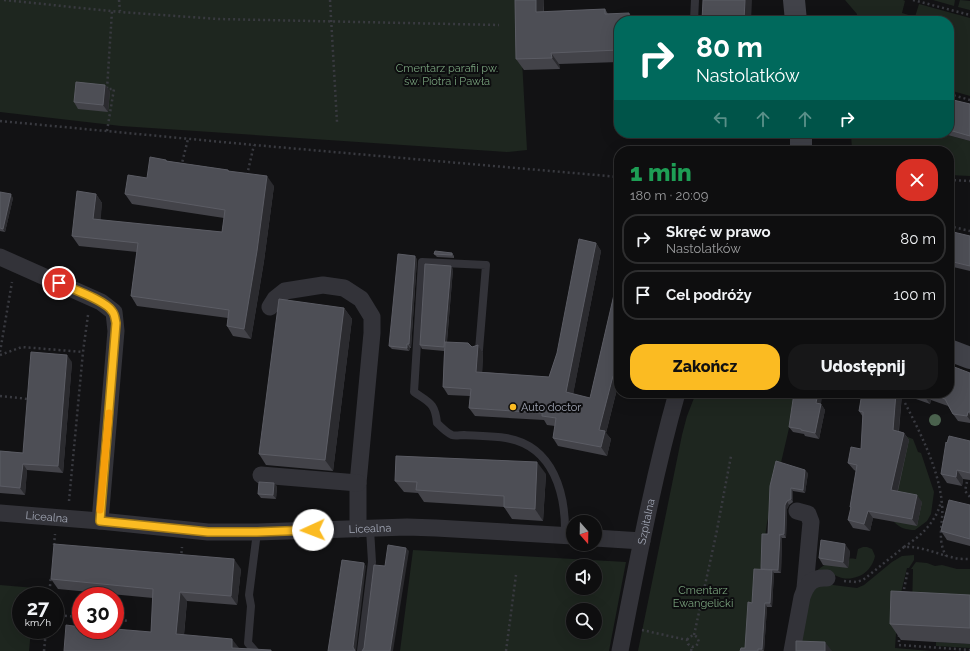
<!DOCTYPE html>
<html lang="pl">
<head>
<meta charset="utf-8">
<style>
  :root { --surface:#0e0e0f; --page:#171718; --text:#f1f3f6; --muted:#9b9c9e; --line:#2e2e2f; --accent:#fbbb22 }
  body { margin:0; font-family:Raleway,sans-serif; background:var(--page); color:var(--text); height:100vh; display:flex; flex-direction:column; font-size:15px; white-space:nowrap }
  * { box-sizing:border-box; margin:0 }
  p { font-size:13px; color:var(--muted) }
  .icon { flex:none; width:22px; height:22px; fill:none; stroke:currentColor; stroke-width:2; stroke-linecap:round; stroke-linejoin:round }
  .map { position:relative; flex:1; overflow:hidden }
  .drawer { position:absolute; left:614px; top:146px; width:340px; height:252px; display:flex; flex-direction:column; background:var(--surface); border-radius:16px; box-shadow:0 4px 16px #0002,0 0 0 1px var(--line) }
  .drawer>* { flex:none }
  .top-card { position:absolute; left:614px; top:16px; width:340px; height:122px; border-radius:16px; box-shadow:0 4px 16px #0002,0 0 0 1px var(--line); background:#00695c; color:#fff; overflow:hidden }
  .needle { width:26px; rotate:160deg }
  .buttons { position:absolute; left:566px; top:515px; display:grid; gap:8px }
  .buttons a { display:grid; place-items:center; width:36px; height:36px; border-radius:50%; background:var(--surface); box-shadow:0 4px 16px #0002,0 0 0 1px var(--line); font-size:20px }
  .speed { position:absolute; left:12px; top:587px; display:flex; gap:8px; font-size:20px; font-weight:700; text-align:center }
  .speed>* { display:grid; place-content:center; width:52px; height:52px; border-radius:50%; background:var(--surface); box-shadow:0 4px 16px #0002,0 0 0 1px var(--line); line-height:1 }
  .speed small { font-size:10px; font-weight:400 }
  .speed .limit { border:6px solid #d22; background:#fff; color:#111 }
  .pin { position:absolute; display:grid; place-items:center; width:34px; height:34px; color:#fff; margin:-17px; border:2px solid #fff; border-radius:50%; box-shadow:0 1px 4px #0007 }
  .me { position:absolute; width:44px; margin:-22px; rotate:268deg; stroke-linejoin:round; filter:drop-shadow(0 0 3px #0008) }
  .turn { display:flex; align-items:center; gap:14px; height:84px; padding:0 16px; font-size:18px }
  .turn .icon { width:52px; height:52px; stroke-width:2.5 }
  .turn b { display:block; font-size:28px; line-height:34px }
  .lanes { display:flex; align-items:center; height:38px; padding:0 16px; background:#0003; justify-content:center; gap:20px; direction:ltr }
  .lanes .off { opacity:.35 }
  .round { display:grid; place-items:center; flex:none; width:42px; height:42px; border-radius:16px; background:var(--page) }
  .headline { display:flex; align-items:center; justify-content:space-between; height:68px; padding:0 16px }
  h1 { font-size:24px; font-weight:800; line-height:30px; color:#1e9e55 }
  .cta { display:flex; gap:8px; margin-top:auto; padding:8px 16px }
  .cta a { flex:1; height:46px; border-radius:16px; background:var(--accent); color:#111; font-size:16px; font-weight:800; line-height:46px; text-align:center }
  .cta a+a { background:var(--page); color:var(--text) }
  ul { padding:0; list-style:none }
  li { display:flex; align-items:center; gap:12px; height:50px; margin:0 8px 6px; padding:0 8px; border:2px solid var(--line); border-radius:16px }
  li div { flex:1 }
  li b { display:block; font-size:15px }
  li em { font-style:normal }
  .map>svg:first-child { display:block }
  .green { fill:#1e261f; fill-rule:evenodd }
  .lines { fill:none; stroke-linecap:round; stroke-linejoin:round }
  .path { stroke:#393a40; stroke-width:2.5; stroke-dasharray:2 3; stroke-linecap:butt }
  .lane { stroke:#333339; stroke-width:8 }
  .street { stroke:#333339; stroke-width:17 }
  .secondary { stroke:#414249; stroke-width:22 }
  .tree { fill:#4a614d }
  .wall { fill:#434349 }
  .shaded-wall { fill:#2b2b2f }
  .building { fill:#4d4e55; stroke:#5b5c64 }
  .route-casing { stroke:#a37a16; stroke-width:10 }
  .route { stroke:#fbbb22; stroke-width:7 }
  .slow { stroke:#f59e0b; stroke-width:7 }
  .poi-dot { fill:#fbbb22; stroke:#0d0d0f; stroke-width:1.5 }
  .labels { text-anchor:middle; stroke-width:4; stroke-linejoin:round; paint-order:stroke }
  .park-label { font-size:11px; fill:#78a17c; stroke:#0d0d0f }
  .poi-label { font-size:11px; fill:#a2a7b5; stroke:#0d0d0f; text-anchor:start }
  .street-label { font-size:11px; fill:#a2a7b5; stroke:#0d0d0f }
</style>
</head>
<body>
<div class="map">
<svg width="970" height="651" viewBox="0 0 970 651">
  <rect width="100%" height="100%" fill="#121214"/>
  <g class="green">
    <path d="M0,0H523L520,25L527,150L507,152L121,126L0,112Z"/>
    <path d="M845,0H903L905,1L902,13L915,17L919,4L970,18V96L949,90V21H856L857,14Z"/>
    <path d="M933,0H955L954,6Z"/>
    <path d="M960,0L970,1V10L958,7Z"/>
    <path d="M851,133H940L970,141V176L949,175V151H852Z"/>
    <path d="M696,393H784L796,398L767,523L749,651H638L682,435L687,416Z"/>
    <path d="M905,436L913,439L918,452L921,453L934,492L931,514L927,521L915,530C906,530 900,528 894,522L892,496Z"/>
    <path d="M863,547H867L872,549L875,556C872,571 858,581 842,578C838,577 834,574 830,574C825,573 820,574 815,574C822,562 843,557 856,559L858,549Z"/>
    <path d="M413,550L626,562L609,651H400ZM573,566H595V588H573ZM573,610H595V632H573Z"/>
    <path d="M914,555V560L909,568H907L898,605L895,648L931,651H796L811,588L825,584L857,588L864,585L892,562L902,556Z"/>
    <path d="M916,562L927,563L935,566L942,565L957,569H970V611L912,608L913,569H911Z"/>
    <path d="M0,585L35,588L34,596H21V630H31L29,651H0Z"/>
    <path d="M936,642L970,644V648L936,646Z"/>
  </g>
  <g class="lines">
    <g class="path">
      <path d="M4,0L120,12L218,19L499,25"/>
      <path d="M119,0L120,11"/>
      <path d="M330,0L337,122"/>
      <path d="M913,0L970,15"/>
      <path d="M949,94L970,100"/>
      <path d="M0,121L254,145L619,177"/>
      <path d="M107,131L114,89H107L112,11"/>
      <path d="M184,166L182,163L188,139"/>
      <path d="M247,175L254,145"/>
      <path d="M949,180L970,181"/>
      <path d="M949,226L970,231"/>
      <path d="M0,352L12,282"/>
      <path d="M0,355L22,347L83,352"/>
      <path d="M0,396L28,399"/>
      <path d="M905,403C921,434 939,470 942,504C944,523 936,537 946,556"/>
      <path d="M968,477L965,491L970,497"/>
      <path d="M69,501L83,352L88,315"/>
      <path d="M54,545L55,534"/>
      <path d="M904,547C921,536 937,521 941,501"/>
      <path d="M181,558L182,547"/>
      <path d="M844,581L856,582L863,580L904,547C921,546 934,553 951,557C957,559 964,559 970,559"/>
      <path d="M903,594L908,570"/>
      <path d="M49,596L51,576"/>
      <path d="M55,615L81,617"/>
      <path d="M115,619L128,621"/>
      <path d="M642,630L687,640L688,644L692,647L696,646L699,642L697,637L694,635L689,637L687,640"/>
      <path d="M694,635L716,535L731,456"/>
      <path d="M899,635V645L970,650"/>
      <path d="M44,651L46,630"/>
      <path d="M506,651L516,575"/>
      <path d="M691,651L692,647"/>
    </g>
    <g class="lane">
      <path d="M694,21L695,0"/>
      <path d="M619,262V263"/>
      <path d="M479,350L486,265L422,262L414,392C430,403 435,403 437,423C441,427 447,433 452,435C455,436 460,435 464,435C478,436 493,436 506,438C554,446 566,494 565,536"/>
      <path d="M255,651L248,643L251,606L249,595L257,532"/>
      <path d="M361,651L372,562L370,529"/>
    </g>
    <g class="street">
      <path d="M0,257L101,302L114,312L116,331L100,521"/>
      <path d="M270,307L275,299L285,291L323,285L344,288L361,299L372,317V333L358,483V529"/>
      <path d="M261,475L358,483"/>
      <path d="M797,511L808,514L811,522L805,588"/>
      <path id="s1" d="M0,513L100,521L208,532H257L407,527L436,528L573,536"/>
      <path d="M595,538L642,541"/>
      <path id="s2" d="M620,651C637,565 653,478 677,393"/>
      <path d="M792,651L802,597C807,583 812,577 827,578"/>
    </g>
    <g class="secondary">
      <path d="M794,0L796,21"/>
      <path d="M801,133V151"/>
      <path d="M949,350L970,358"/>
    </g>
  </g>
  <circle class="tree" cx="935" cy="420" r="6"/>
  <g class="wall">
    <path d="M515,0H544V12L605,9L608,14L619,21V62L559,64L560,69L524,70L516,59Z"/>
    <path d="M110,91L108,112L78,109L74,102Z"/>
    <path d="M949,99L970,104V141L940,133H949Z"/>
    <path d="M166,160L167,161L228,170L229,171L274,186L264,261L251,339L233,336L227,326L228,318L137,306L131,296L137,252L79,246L72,236L96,194L102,203L100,220L222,232L224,218L132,204L125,194L147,178Z"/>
    <path d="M0,192L13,198L5,232L0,231Z"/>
    <path d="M949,231L970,236V271L949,266Z"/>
    <path d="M596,243L601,251L573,394L590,398L619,273V385H618L606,433L611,439L607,456L558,446L553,438L555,426L547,425L544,420L475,416L469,408L470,396L448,395L443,387L444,351L422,349L420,345L453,269L447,342L472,347L478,345L483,353L482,372L549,377Z"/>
    <path d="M452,253L454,256V258L437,257L434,254Z"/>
    <path d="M417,259L411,348H410L409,351L392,349L389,346Z"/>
    <path d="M344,308L352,319L333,471L266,465L259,454Z"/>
    <path d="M72,362L63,473L27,470L25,495L0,493V451L23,453Z"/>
    <path d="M970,373V423L958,421L953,414L948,406L931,400L930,404L902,394L899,431L904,433L909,440L898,491L922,502L917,526L873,518L870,531L853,528L848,520L851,509L850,507L856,471L854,470L848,463L861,449L863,417L859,411L862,393H949Z"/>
    <path d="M821,404L825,410L819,439L805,436L804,434L793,432L789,427Z"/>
    <path d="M970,441V480L963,479L962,486L947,483L941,474Z"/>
    <path d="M808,473L805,493L793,491V502L789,505L787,509L786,538H782L781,573H774L772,607H767L764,651H740L745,648L752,603L761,570L768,534L770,486Z"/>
    <path d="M546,474L543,521L512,519L504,507L424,502L418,493L404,492L395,481Z"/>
    <path d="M277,486L276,499L261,498L258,494Z"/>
    <path d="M970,505V546L947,540L941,531Z"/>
    <path d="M850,551L848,568L823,565L819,558Z"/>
    <path d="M241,569L237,605L187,601L184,635L64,651L151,632L153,598L58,589L51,579Z"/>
    <path d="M970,595V644L901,640L890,624Z"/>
  </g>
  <g class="shaded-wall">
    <path d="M536,0H544L543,23L536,12Z"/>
    <path d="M745,0H752L751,21H744Z"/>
    <path d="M629,13L635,21H630Z"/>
    <path d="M551,53L559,64L560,69L552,58Z"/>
    <path d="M105,85L110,91L108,112L103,105Z"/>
    <path d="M267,176L274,186L264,261L251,339L244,329Z"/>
    <path d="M11,194L13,198L5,232L3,229Z"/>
    <path d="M96,194L102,203L100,229L93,219Z"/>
    <path d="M596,243L601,251L572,400L566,392Z"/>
    <path d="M415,256L417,259L411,348L409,344Z"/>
    <path d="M451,266L453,269L446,351L444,347Z"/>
    <path d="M344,308L352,319L333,471L325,460Z"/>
    <path d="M407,344L410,348L409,351L407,348Z"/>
    <path d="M478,345L483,353L482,380L476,372Z"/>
    <path d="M67,355L72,362L63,473L58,466Z"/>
    <path d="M613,376L618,385L606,433L611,439L607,456L601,447L599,430Z"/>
    <path d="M818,393H823L820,409L816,403Z"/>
    <path d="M896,393H901L902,394L898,437L893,430Z"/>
    <path d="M926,393L931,400L930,404L925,397Z"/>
    <path d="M821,404L825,410L819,439L815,433Z"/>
    <path d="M968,412L970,415V420L967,416Z"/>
    <path d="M904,433L909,440L896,497L891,490Z"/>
    <path d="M537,462L546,474L543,521L535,509Z"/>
    <path d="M23,464L27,470L25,495L20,488Z"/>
    <path d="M805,470L808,473L805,493L803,490Z"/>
    <path d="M957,470L963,479L962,486L956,477Z"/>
    <path d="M274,483L277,486L276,499L273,495Z"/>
    <path d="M791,488L793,491V502L791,499Z"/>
    <path d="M917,495L922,502L917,526L912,519Z"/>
    <path d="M787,501L789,505L787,509L786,538L784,534L785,505Z"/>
    <path d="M868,511L873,518L870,531L864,524Z"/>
    <path d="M780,535L782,538L781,573L778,570Z"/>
    <path d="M845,544L850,551L848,568L843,562Z"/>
    <path d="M406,548L409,551L393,651H390Z"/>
    <path d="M234,559L241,569L237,605L231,596Z"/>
    <path d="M364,563L366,566L356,651H355L353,647Z"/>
    <path d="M772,570L774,573L772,607L770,603Z"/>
    <path d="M180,592L187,601L183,644L176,634Z"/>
    <path d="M765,603L767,607L764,651L762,649Z"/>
    <path d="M232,639L239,648H232Z"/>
    <path d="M825,642L832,651H825Z"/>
  </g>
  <g class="building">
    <path d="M515,0H536V12L605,9V14L629,13L630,21H619V50L551,53L552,58L516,59Z"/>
    <path d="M703,0H745L744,21H702Z"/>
    <path d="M76,82L105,85L103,105L74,102Z"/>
    <path d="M949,99L970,104V136L949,130Z"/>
    <path d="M150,157L166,160V161L228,170V171L267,176L257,251L244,329L227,326L229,310L131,296L138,243L72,236L77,191L96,194L93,219L222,232L225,210L125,194L128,175L147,178Z"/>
    <path d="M0,192L11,194L3,229L0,228Z"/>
    <path d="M949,231L970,236V266L949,261Z"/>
    <path d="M579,239L596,243L566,392L590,398L619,273V378L613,376L599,430L605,431L601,447L553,438L556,418L542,416V413L469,408L471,389L443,387L445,342L468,343L472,347L478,345L476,372L549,377L557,353Z"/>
    <path d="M435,251L452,253V255L434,254Z"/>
    <path d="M398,254L415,256L409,344H407V348L389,346Z"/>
    <path d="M425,264L451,266L444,347L420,345Z"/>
    <path d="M279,299L344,308L325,460L259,454Z"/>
    <path d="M31,352L67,355L58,466L23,464L20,488L0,486V451L23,453Z"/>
    <path d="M949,365L970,373V412H968L967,416L953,414L945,399L926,393L925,397L915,393H949Z"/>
    <path d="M794,393H818L816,403L821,404L815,433L801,430V429L789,427Z"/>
    <path d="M862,393H896L893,430L904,433L891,490L917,495L912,519L868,511L864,524L848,520L851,507H850L857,465L848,463L851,447L861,449L863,412L859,411Z"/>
    <path d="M949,436L970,441V473L957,470L956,477L941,474L946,442L947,443Z"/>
    <path d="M396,456L537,462L535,509L504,507V496L416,490L417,482L395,481Z"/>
    <path d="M776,461L805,470L803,490L791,488V499L787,501L785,505L784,534L779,535H780L778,570L761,569L762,534H768L770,486Z"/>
    <path d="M259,482L274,483L273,495L258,494Z"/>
    <path d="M949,500L970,505V539L941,531Z"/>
    <path d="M821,540L845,544L843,562L819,558Z"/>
    <path d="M54,544L234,559L231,596L180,592L176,634L232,639V648L271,650V651H64L66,625L81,627V630H115V629L151,632L153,589L51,579Z"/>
    <path d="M388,545L406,548L390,651H362L364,648L374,565L385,566Z"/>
    <path d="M342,560L364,563L353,647L355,651H328Z"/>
    <path d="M754,569L772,570L770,603H765L762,649H758V651H740L741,648H745L748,602L752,603Z"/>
    <path d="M891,591L970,595V628L890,624Z"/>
    <path d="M796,641L825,642V651H796Z"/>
  </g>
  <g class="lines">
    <g class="route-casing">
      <path id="route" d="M59,283C72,289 105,300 112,311C115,314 115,319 116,323L100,521L208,532H257L313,530"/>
    </g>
    <use href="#route" class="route"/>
    <path class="slow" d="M100,510L109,413"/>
  </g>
  <circle class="poi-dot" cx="513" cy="407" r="4"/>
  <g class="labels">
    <g class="park-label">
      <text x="447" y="72">Cmentarz parafii pw.<tspan x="447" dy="13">św. Piotra i Pawła</tspan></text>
      <text x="703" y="594">Cmentarz<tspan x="703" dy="13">Ewangelicki</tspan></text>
    </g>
    <g class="poi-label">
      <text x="521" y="411">Auto doctor</text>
    </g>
    <g class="street-label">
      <text dy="4" stroke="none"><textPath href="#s1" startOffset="47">Licealna</textPath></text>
      <text dy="4" stroke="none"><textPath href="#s2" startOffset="132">Szpitalna</textPath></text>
      <text dy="4" stroke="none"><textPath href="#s1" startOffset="371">Licealna</textPath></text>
    </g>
  </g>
</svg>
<div class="buttons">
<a><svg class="needle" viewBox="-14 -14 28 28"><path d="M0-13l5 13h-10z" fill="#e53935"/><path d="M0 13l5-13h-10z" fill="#9b9c9e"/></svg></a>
<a><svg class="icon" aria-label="sound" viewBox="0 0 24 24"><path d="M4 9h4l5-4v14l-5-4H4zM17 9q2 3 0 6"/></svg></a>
<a><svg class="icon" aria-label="search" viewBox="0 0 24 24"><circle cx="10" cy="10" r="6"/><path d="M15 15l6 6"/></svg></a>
</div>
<div class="speed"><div>27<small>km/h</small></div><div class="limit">30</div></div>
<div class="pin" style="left:59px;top:283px;background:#d93025"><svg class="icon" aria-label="arrive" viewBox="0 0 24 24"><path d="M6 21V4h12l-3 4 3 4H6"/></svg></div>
<svg class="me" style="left:313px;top:530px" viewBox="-20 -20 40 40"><circle r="19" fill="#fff"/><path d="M0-13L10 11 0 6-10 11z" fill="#fbbb22"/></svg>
<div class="top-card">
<div class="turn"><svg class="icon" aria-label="right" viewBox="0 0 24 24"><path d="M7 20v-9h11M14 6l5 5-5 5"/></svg><div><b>80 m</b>Nastolatków</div></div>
<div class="lanes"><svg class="icon off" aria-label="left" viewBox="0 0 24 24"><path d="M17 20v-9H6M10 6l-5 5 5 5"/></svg><svg class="icon off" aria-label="ahead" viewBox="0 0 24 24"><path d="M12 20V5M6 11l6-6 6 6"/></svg><svg class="icon off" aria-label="ahead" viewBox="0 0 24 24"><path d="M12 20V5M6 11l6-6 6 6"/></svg><svg class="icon" aria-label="right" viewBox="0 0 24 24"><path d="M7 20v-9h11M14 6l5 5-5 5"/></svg></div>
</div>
<section class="drawer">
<div class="headline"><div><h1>1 min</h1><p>180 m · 20:09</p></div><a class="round" style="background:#d93025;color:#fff"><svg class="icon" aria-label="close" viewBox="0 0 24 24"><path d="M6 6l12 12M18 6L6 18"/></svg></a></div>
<ul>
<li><svg class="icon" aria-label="right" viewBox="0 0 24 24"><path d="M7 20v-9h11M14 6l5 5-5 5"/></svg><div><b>Skręć w prawo</b><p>Nastolatków</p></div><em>80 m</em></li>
<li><svg class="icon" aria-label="arrive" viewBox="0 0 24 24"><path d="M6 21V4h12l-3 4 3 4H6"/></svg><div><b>Cel podróży</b></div><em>100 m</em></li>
</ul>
<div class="cta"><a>Zakończ</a><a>Udostępnij</a></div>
</section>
</div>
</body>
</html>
